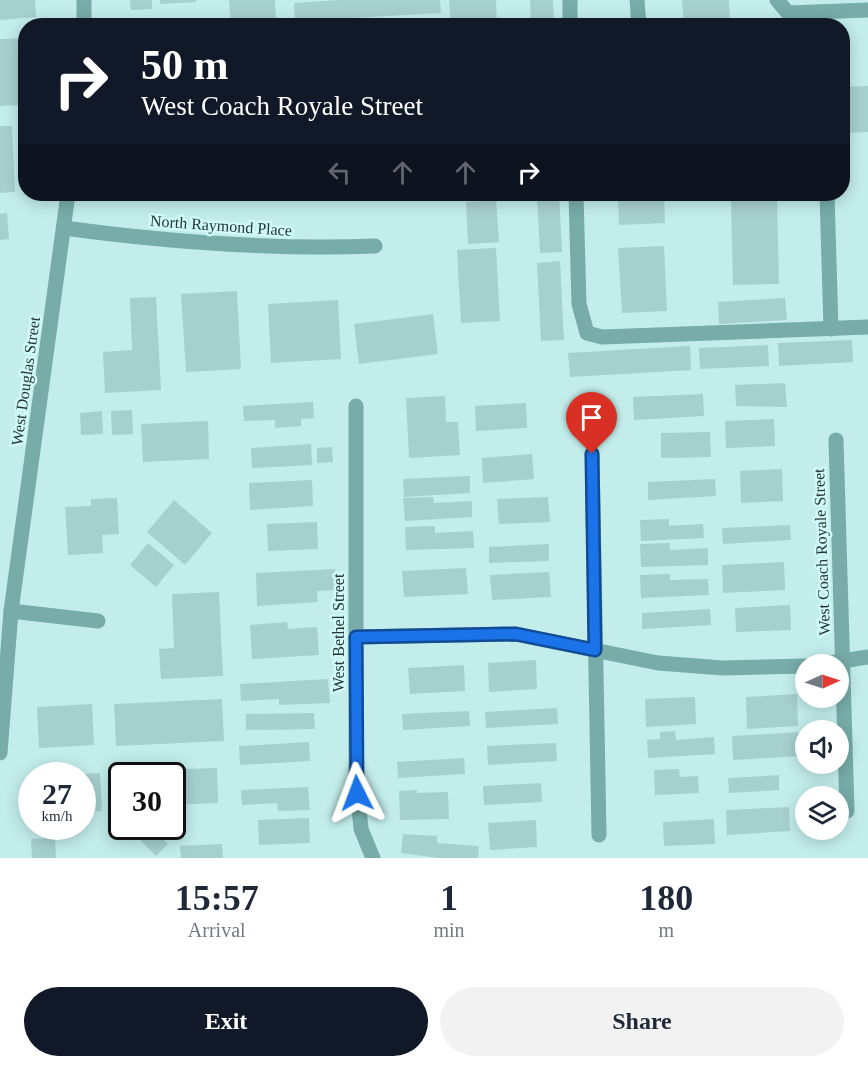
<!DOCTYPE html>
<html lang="en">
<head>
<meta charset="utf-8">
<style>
  :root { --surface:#fff; --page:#f2f2f3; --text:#1f2937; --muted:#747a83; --accent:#111827 }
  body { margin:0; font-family:Georgia,serif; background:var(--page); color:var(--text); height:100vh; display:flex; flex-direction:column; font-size:22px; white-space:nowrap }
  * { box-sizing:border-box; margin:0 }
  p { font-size:20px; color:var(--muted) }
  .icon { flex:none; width:33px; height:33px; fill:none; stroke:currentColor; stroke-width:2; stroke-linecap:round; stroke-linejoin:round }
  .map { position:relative; height:858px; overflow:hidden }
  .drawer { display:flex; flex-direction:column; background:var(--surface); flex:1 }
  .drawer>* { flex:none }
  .hud { position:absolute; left:18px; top:18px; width:832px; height:183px; border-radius:24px; box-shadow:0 3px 15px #0003; background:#111827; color:#fff; overflow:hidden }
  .needle { width:39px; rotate:87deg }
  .fabs { position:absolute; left:795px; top:654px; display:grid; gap:12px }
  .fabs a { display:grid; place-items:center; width:54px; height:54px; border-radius:50%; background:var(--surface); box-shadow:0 3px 15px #0003; font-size:30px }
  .speed { position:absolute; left:18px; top:762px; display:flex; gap:12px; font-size:30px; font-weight:700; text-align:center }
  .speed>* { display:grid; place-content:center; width:78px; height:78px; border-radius:50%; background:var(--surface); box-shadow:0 3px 15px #0003; line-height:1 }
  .speed small { font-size:15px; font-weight:400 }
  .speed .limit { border:3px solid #111; border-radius:9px; background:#fff; color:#111 }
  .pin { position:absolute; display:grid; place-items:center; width:51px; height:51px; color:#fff; margin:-62px -26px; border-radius:50% 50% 50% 0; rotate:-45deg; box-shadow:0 0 6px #0007 }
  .pin .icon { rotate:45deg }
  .me { position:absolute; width:66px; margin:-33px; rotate:357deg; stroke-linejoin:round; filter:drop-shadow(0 0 4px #0008) }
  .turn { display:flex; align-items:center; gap:21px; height:126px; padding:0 24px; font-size:27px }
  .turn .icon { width:78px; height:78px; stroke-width:2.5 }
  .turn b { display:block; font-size:42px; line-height:51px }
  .lanes { display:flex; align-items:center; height:57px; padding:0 24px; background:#0003; justify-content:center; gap:30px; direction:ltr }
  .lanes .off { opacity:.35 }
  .eta { display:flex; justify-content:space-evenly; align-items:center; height:102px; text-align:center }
  .eta b { font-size:36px; font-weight:700; line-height:42px }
  .action { display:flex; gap:12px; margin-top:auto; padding:12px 24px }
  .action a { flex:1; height:69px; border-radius:36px; background:var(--accent); color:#fff; font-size:24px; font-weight:700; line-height:69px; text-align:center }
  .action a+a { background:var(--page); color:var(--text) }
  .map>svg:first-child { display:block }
  .building { fill:#a6d0ce }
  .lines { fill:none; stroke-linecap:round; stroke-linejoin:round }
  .minor { stroke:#77aca9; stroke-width:15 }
  .route-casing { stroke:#114b97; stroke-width:15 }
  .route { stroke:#1a73e8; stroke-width:10 }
  .labels { text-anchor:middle; stroke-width:5; stroke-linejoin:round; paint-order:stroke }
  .street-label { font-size:16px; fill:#253635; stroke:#cffaf8 }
</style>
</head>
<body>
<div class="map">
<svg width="868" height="858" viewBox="0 0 868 858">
  <rect width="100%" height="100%" fill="#c2edeb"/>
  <g class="building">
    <path d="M0,0H35L36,17L0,20Z"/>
    <path d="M130,0H152V9L131,10Z"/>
    <path d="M160,0H196V2L160,4Z"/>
    <path d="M229,0H275L276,26H231Z"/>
    <path d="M340,0H440L441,13L295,21L294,3Z"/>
    <path d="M449,0H496L497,26H451Z"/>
    <path d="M530,0H553L554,26H531Z"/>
    <path d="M682,0H729L730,26H684Z"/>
    <path d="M25,38L26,105L0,106V39Z"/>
    <path d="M868,86V132L843,133V87Z"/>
    <path d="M0,126H12L15,192L0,193Z"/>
    <path d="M537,194H559L562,252L540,253Z"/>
    <path d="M618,194H664L665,223L619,225Z"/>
    <path d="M496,200L499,242L468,244L466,202Z"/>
    <path d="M777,200L779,284L733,285L731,201Z"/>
    <path d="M7,213L9,239L0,240V214Z"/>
    <path d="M664,246L667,311L622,313L618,248Z"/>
    <path d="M496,248L500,321L461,323L457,250Z"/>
    <path d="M560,261L564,340L541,341L537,263Z"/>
    <path d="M237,291L241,369L186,372L181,294Z"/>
    <path d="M156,297L161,390L105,393L103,352L132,350L130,298Z"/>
    <path d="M785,298L787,320L719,324L718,302Z"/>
    <path d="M338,300L341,359L271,363L268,304Z"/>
    <path d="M433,314L438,354L359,364L354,324Z"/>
    <path d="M852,340L853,362L779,366L778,343Z"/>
    <path d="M768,345L769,366L700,369L699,348Z"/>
    <path d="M690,346L691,370L570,377L568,353Z"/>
    <path d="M785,383L787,407L736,406L735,385Z"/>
    <path d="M703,394L704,416L634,420L633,397Z"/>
    <path d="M445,396L446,422H458L460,455L409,458L406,398Z"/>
    <path d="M313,402L314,418L301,419V426L275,428V420L244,421L243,406Z"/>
    <path d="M526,403L527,428L476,431L475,406Z"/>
    <path d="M132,410L133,434L112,435L111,411Z"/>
    <path d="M102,411L103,434L81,435L80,413Z"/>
    <path d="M774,419L775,446L726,448L725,421Z"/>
    <path d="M208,421L209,459L143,462L141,424Z"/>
    <path d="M710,432L711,457L661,458V433Z"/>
    <path d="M311,444L312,465L252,468L251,448Z"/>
    <path d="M332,447L333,462L317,463V448Z"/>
    <path d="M532,454L534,479L483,483L482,458Z"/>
    <path d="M782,469L783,501L741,503L740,471Z"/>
    <path d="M470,476V493L404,497L403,479Z"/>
    <path d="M715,479L716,496L648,500V482Z"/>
    <path d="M312,480L313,506L250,510L249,483Z"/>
    <path d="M433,497L434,503L472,501V517L405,521L403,498Z"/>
    <path d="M548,497L550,522L499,524L497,499Z"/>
    <path d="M117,498L119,534L102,535L103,553L68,555L65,507L91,506V499Z"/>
    <path d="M174,500L212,533L185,565L147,532Z"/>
    <path d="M669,519V526L703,524L704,538L641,541L640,520Z"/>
    <path d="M317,522L318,549L268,551L267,524Z"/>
    <path d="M790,525L791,540L723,544L722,528Z"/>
    <path d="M435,526V533L473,531L474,548L406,550L405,527Z"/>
    <path d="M148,543L174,565L156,587L130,565Z"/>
    <path d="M670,543V550L708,548V565L641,567L640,544Z"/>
    <path d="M549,544V561L489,563V547Z"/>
    <path d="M784,562L785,590L723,593L722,565Z"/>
    <path d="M466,568L468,594L404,597L402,571Z"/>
    <path d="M335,569L336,590L317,591L318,602L257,606L256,573Z"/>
    <path d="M549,572L551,597L492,600L490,575Z"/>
    <path d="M670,574V580L708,579L709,595L641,598L640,575Z"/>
    <path d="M219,592L223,676L161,679L159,649L174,648L172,594Z"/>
    <path d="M790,605L791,630L736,632L735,608Z"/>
    <path d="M710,609L711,625L642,629V613Z"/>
    <path d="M287,622L288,629L317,627L319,655L252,659L250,625Z"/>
    <path d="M536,660L537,689L489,692L488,663Z"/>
    <path d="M464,665L465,691L410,694L408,668Z"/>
    <path d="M328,679L330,703L279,705V699L241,701L240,684Z"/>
    <path d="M797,694L798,726L747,729L746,697Z"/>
    <path d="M695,697L696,724L646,727L645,699Z"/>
    <path d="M222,699L224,741L116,746L114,704Z"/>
    <path d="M92,704L94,745L39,748L37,707Z"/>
    <path d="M557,708L558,724L486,728L485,712Z"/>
    <path d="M469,711L470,726L403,730L402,714Z"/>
    <path d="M314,713L315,729L246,730V714Z"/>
    <path d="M675,731L676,740L714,737L715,754L648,758L647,740L660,739V732Z"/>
    <path d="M801,732L802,756L733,760L732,736Z"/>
    <path d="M309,742L310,761L240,765L239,746Z"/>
    <path d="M556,743L557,761L488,765L487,746Z"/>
    <path d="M464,758L465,774L398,778L397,762Z"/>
    <path d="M217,768L218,803L172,805V776H152L151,770Z"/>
    <path d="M679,769L680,777L698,776L699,793L655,795L654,770Z"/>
    <path d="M100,773L102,811L82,812V774Z"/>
    <path d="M779,775V790L729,793L728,778Z"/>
    <path d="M541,783L542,802L484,805L483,786Z"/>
    <path d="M308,787L310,810L278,811L277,803L242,805L241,790Z"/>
    <path d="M417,790V793L448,792L449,819L400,820L399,791Z"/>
    <path d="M789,807L790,831L727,835L726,810Z"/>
    <path d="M309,818L310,843L259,845L258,820Z"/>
    <path d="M714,819L715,844L664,846L663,822Z"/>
    <path d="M536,820L537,847L490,850L488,823Z"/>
    <path d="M153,829L168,844L156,856L141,841Z"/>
    <path d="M403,834L437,836V843L479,846L478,858H439L401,853Z"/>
    <path d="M55,838L56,858H32L31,839Z"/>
    <path d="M222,844L223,858H181L180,846Z"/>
  </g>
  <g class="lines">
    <g class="minor">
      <path d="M84,0V26"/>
      <path d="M570,0V26"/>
      <path d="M637,0L639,26"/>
      <path d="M777,0L788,13L868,10"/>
      <path d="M576,194L579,304L587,333L602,337L868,327"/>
      <path d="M827,194L831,329"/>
      <path d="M64,228C168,242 271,250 375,246"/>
      <path d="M356,406V776L361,829L373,858"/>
      <path d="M836,440L847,811"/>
      <path d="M592,454L599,835"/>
      <path d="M11,611L98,621"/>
      <path d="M356,637L515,634L658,663L723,668L806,666"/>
      <path d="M823,664L868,657"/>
      <path d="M0,753L11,611L68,194"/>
    </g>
  </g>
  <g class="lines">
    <g class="route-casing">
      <path id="route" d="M357,793L356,637L516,634L595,650L592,454"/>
    </g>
    <use href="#route" class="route"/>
  </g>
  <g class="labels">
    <g class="street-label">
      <text transform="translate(221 225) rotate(4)" y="6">North Raymond Place</text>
      <text transform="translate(25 381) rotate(-82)" y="6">West Douglas Street</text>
      <text transform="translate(821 552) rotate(-92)" y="6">West Coach Royale Street</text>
      <text transform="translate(338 633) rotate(-90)" y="6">West Bethel Street</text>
    </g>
  </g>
</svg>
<div class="fabs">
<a><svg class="needle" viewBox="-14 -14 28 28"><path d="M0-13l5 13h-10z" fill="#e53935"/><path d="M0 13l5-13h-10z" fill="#747a83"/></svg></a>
<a><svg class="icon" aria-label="sound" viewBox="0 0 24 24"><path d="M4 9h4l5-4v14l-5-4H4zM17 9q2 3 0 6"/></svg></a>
<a><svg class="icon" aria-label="layers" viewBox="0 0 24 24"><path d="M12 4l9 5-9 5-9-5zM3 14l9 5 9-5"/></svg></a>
</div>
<div class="speed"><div>27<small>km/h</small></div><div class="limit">30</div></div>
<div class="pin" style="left:592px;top:454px;background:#d93025"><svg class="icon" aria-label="arrive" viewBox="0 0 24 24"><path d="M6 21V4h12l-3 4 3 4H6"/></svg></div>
<svg class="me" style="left:357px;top:793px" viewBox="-20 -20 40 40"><path d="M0-17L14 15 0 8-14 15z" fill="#1a73e8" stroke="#fff" stroke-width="4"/></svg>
<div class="hud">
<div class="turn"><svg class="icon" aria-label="right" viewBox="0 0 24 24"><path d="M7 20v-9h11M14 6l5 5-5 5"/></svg><div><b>50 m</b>West Coach Royale Street</div></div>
<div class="lanes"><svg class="icon off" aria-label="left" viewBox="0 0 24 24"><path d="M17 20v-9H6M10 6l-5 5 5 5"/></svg><svg class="icon off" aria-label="ahead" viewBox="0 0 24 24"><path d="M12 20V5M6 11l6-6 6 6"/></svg><svg class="icon off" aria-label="ahead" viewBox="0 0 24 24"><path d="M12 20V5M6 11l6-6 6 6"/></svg><svg class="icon" aria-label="right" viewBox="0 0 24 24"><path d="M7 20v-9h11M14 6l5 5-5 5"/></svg></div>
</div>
</div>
<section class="drawer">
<div class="eta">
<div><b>15:57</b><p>Arrival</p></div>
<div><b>1</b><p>min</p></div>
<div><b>180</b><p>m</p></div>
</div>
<div class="action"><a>Exit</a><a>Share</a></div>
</section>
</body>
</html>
